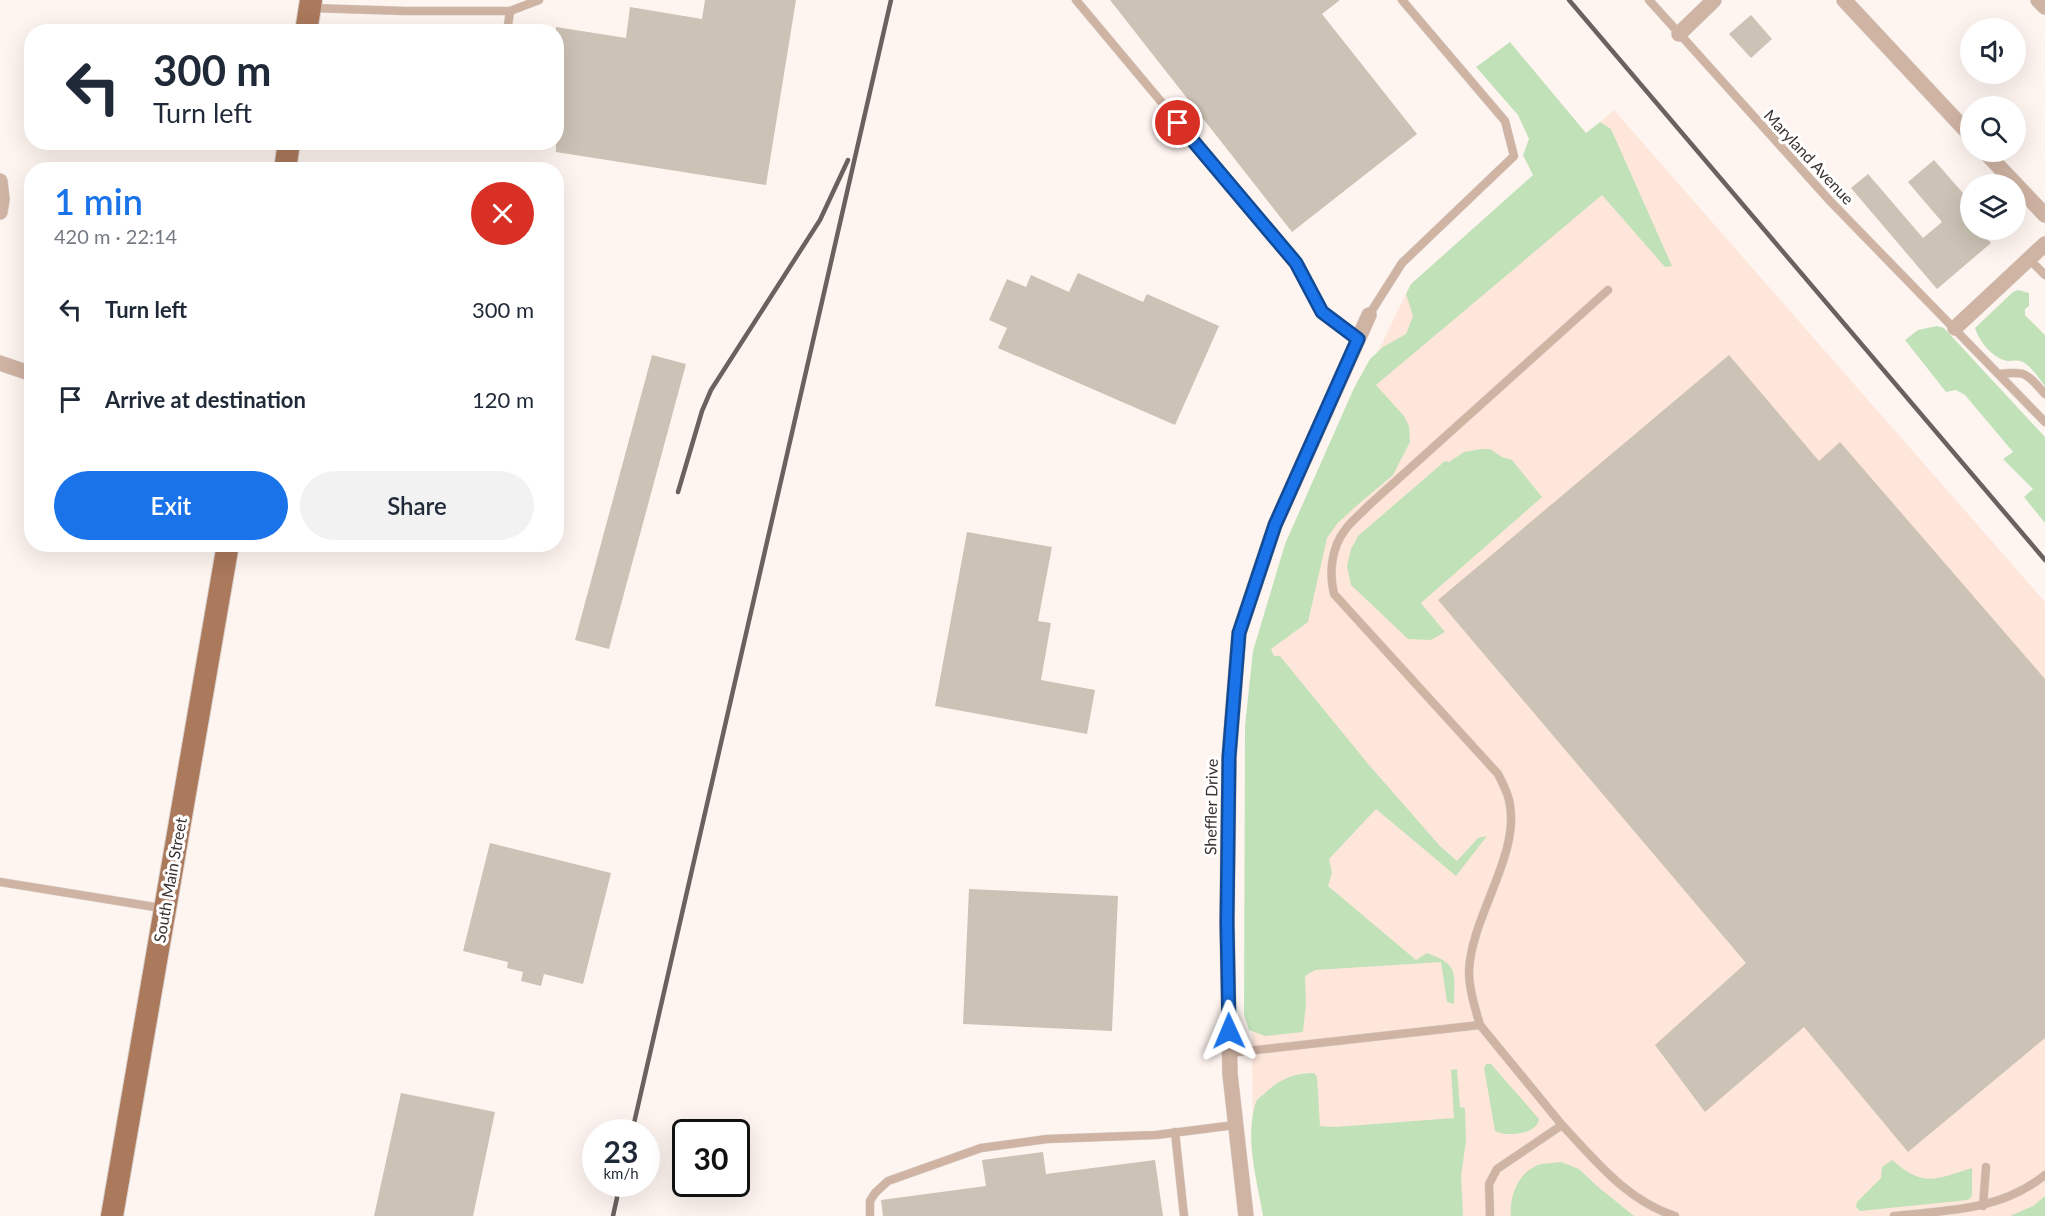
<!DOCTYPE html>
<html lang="en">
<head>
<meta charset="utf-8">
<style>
  :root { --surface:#fff; --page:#f2f2f3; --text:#1f2937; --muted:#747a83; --accent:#1a73e8 }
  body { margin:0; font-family:Lato,sans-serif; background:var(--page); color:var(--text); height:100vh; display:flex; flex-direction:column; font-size:22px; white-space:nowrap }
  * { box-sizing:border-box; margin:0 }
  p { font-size:20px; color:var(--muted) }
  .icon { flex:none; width:33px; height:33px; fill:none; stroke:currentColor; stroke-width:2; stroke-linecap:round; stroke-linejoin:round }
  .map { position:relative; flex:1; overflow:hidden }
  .side { position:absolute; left:24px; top:162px; width:540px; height:390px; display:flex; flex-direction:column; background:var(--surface); border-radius:24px; box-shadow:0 6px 24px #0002 }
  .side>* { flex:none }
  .top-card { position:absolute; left:24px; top:24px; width:540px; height:126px; border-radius:24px; box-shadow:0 6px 24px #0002; background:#fff; color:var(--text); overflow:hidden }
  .buttons { position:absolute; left:1960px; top:18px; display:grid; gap:12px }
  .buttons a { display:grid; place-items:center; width:66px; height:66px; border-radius:50%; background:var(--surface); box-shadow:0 6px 24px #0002; font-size:30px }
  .speed { position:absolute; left:582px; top:1119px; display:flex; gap:12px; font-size:30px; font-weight:700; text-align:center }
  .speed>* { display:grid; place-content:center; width:78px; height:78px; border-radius:50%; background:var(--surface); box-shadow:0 6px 24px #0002; line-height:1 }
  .speed small { font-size:15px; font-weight:400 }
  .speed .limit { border:3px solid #111; border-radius:9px; background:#fff; color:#111 }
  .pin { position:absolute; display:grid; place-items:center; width:51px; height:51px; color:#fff; margin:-26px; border:3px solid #fff; border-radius:50%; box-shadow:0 2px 6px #0007 }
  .me { position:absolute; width:66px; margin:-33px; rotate:359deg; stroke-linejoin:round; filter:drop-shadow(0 0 4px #0008) }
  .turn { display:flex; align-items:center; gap:21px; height:126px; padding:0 30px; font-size:27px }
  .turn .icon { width:78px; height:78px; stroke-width:2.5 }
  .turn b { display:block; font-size:42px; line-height:51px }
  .round { display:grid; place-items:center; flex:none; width:63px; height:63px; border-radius:32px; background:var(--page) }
  .head { display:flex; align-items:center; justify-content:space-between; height:102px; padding:0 30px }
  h1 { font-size:36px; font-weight:600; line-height:45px; color:var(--accent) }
  .button { display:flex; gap:12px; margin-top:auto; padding:12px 30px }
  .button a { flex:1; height:69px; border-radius:36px; background:var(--accent); color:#fff; font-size:24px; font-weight:600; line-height:69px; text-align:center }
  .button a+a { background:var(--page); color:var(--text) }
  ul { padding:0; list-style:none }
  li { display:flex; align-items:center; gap:18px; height:90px; padding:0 30px }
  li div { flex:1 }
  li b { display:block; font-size:22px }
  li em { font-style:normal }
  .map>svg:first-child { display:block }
  .built { fill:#fee6da }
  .green { fill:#c1e1b9 }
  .building { fill:#ccc2b5 }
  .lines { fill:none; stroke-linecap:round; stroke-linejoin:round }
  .service-casing { stroke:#dbd2cd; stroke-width:9 }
  .minor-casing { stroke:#dbd2cd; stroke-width:16 }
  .primary-casing { stroke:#dbd2cd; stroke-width:24 }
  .service { stroke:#cfb3a3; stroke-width:8 }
  .minor { stroke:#cfb3a3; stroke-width:15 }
  .primary { stroke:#ab795c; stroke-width:22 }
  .rail { stroke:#6a625f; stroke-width:4.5 }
  .route-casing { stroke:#114b97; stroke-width:15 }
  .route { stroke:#1a73e8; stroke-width:10 }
  .labels { text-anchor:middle; stroke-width:6; stroke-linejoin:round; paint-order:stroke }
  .street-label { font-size:16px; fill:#39322f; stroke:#fff }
</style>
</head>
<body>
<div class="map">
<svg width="2045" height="1216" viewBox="0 0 2045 1216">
  <rect width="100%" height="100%" fill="#fff5f0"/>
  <path class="built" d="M1614,110L2045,602V1216H1265L1253,1157L1249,684L1306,498L1411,284Z"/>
  <g class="green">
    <path d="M1510,42L1586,133L1600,122L1611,129L1672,266L1665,267L1602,195L1376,385L1404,416L1409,426L1410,442L1393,475L1355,507L1337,524L1327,538L1308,622L1271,649L1274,656H1280L1369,765L1440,846L1457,861L1478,838L1487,836L1456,876L1376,809L1329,859L1332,873L1328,886L1416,960L1427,953C1460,965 1454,973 1454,1004L1447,1002L1441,962L1315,970L1305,976L1306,1003L1303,1032L1265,1036L1249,1030L1244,1015L1245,726L1253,651L1285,544L1354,388L1370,359L1383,347L1406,334L1413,316L1406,294L1411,284L1533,175L1523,155L1529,139L1518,115L1476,67Z"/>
    <path d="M2018,290L2029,293V306L2025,309V315L2045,335V386C2039,379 2033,369 2026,364C2020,359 2014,361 2008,361C1993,359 1979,341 1975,328L2013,292Z"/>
    <path d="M1937,326L1944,328L2045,437V523L2024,497L2033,489L2003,459L2013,452L1965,395L1956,390L1946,392L1905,340L1918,330Z"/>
    <path d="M1481,449H1490L1502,457L1512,460L1542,497L1421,603L1445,632L1431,640L1408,639L1351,585L1347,566L1351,549L1358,536L1445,461L1449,462L1464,452Z"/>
    <path d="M1486,1064H1491L1539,1119C1537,1135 1506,1137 1495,1131L1484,1068Z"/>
    <path d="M1457,1069L1460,1107L1465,1108L1466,1141L1461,1176L1463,1216H1263C1257,1181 1245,1140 1255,1105C1256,1100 1260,1097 1264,1094C1279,1080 1292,1073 1314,1073L1317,1077L1320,1126L1335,1127L1454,1118L1451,1070Z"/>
    <path d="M1892,1160C1924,1188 1936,1179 1972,1168V1196L1968,1200L1860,1211L1856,1207L1857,1202L1881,1178L1882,1167Z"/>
    <path d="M1561,1162L1579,1169L1597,1186L1634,1216H1511C1509,1196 1519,1170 1541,1164C1547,1163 1555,1163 1561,1162Z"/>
    <path d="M2045,1196V1216H2010L2033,1206Z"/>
  </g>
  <g class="building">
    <path d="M705,0H796L766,185L556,152V27L626,38L630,7L702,19Z"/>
    <path d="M1110,0H1340L1322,14L1417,134L1292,232Z"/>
    <path d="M1751,15L1772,39L1751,58L1729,34Z"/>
    <path d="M1934,160L1969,200L1960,207L1971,220V230H1979L1991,243L1937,289L1851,188L1868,174L1923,238L1942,222L1908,182Z"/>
    <path d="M1078,273L1143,302L1147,294L1219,326L1175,425L998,348L1007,328L989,320L1007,279L1026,287L1031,275L1069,292Z"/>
    <path d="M652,355L686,364L609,649L575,640Z"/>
    <path d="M1729,355L1819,461L1840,442L2045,679V1038L1908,1152L1804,1027L1705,1112L1655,1045L1746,963L1438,600Z"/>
    <path d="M967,532L1052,547L1038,621L1051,623L1041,680L1095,690L1087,734L935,706Z"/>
    <path d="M490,843L611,873L583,984L544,974L541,986L521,981L523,972L507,968L508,962L463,951Z"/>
    <path d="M969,889L1118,896L1112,1031L963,1024Z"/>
    <path d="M401,1093L495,1112L473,1216H374Z"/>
    <path d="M1043,1152L1046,1174L1155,1160L1163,1216H883L881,1200L986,1186L982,1160Z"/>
  </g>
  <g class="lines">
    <g class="service-casing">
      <g id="service">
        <path d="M1076,0L1296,263L1321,311L1358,339"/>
        <path d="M1649,0L1830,201L2045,422"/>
        <path d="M311,8L406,11H510L539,0"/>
        <path d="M507,32L510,11"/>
        <path d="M2029,259L2045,275"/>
        <path d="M1369,315L1402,263L1514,156L1505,121L1402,0"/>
        <path d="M1999,374C2027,371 2026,373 2045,394"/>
        <path d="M0,882L161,908"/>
        <path d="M1480,1025C1475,1008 1469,989 1469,971C1471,916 1522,853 1509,800C1507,791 1502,782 1498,774L1334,594C1329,574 1331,548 1345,530C1351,521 1361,514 1368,506L1608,290"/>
        <path d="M1229,1053L1480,1025L1562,1125L1497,1169L1489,1184L1490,1216"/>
        <path d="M1562,1125C1595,1160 1627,1201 1675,1216"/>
        <path d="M1175,1132L1184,1216"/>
        <path d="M1983,1206L1986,1167"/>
        <path d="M870,1216V1201L875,1193L888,1181L981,1148L1047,1139L1156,1135L1235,1125"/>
        <path d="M1894,1216C1949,1210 2000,1211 2045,1175"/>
      </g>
    </g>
    <g class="minor-casing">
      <g id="minor">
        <path d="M1844,0L1971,136"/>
        <path d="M2038,0L2045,7"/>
        <path d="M1679,34L1714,0"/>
        <path d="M1985,152L2045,215"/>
        <path d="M0,181L2,199L0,212"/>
        <path d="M1955,328L2045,244"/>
        <path d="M0,363L32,374"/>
        <path d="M1246,1216L1230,1074L1227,923L1229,757L1239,633L1275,525L1369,315"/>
      </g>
    </g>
    <g class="primary-casing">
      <g id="primary">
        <path d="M306,32L311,0"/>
        <path d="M285,170L289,142"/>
        <path d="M112,1216L228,544"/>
      </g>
    </g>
    <use href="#service" class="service"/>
    <use href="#minor" class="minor"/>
    <use href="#primary" class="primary"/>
    <g class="rail">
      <path d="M1569,0L2045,560"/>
      <path d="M678,492L702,411L711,390L820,220L848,160"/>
      <path d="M632,1132L891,0"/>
      <path d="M613,1216L620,1184"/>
    </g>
  </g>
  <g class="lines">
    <g class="route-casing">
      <path id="route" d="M1178,123L1296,263L1322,312L1358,339L1275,525L1239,633L1229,757L1227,922L1229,1031"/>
    </g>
    <use href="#route" class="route"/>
  </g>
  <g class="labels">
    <g class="street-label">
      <text transform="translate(1809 157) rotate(47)" y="6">Maryland Avenue</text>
      <text transform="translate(1211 807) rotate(-89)" y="6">Sheffler Drive</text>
      <text transform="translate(170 880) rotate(-80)" y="6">South Main Street</text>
    </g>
  </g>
</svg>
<div class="buttons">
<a><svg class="icon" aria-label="sound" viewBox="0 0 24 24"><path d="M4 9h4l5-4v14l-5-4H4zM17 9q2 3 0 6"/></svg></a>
<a><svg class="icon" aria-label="search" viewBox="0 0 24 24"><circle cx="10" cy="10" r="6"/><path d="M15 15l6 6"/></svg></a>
<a><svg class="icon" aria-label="layers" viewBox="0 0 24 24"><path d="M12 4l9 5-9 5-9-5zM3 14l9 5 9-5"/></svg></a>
</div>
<div class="speed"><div>23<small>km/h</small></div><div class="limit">30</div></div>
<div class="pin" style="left:1178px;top:123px;background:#d93025"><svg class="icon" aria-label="arrive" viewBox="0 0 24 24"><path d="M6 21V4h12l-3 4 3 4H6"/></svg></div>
<svg class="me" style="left:1229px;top:1031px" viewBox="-20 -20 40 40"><path d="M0-17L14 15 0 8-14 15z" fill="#1a73e8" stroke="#fff" stroke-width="4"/></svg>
<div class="top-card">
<div class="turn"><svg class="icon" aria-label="left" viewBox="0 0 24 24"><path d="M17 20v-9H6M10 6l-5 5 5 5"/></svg><div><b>300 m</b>Turn left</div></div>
</div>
<section class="side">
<div class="head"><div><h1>1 min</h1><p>420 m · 22:14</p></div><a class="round" style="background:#d93025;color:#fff"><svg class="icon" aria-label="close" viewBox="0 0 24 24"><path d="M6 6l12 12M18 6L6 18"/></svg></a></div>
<ul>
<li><svg class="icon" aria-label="left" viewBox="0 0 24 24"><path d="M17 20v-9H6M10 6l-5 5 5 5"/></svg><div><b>Turn left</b></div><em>300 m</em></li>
<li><svg class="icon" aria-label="arrive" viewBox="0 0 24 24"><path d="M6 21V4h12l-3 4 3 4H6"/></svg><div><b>Arrive at destination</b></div><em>120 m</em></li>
</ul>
<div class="button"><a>Exit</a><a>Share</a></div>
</section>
</div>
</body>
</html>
